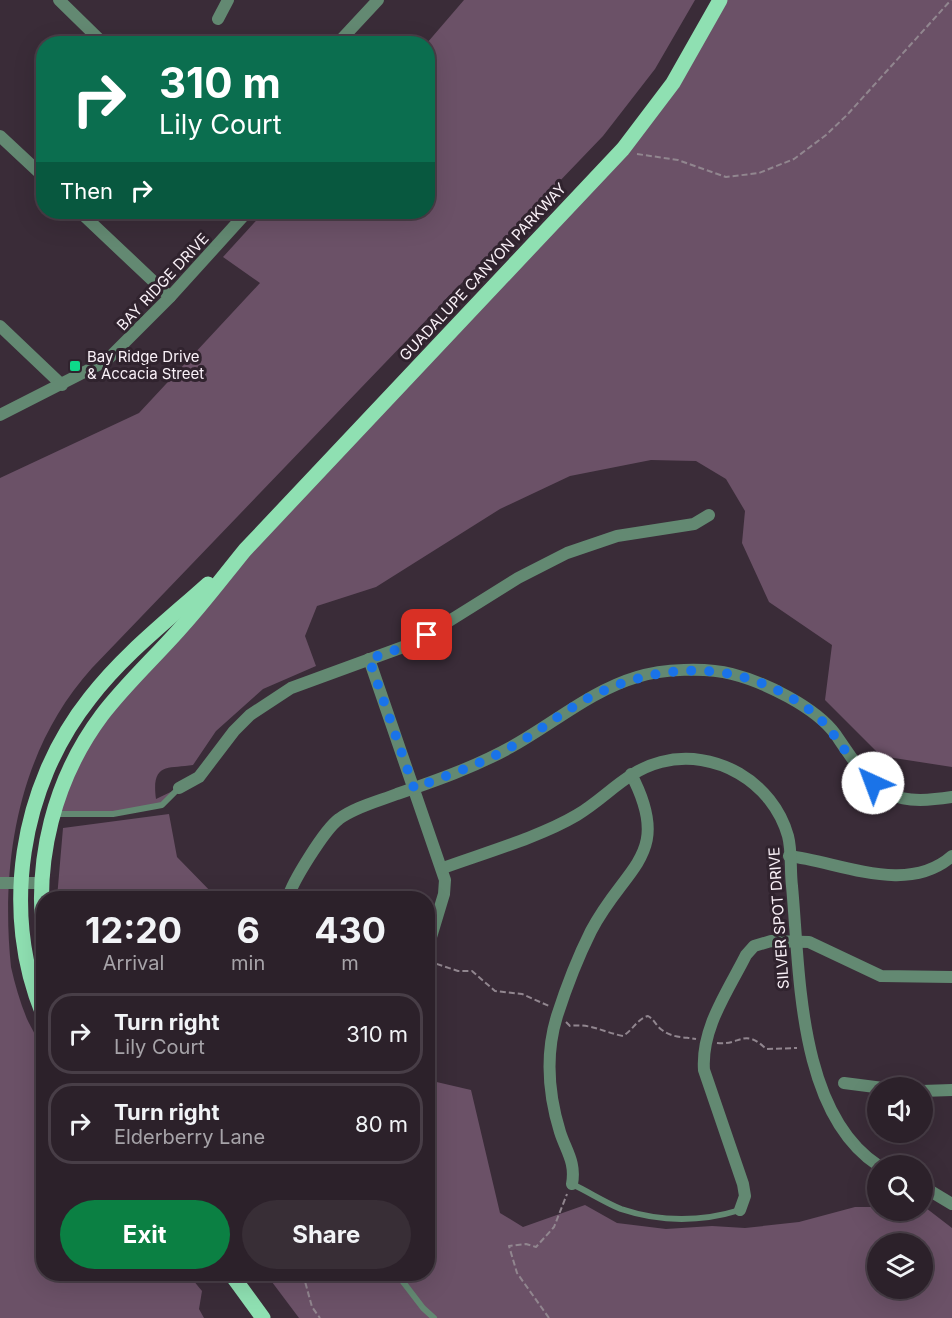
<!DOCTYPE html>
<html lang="en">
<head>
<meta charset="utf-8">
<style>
  :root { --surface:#2c212a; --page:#382e36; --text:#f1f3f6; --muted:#a6a3a8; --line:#483e47; --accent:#0b8043 }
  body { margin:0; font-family:Inter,sans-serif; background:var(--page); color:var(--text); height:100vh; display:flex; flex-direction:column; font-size:22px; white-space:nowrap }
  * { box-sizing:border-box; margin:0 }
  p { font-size:20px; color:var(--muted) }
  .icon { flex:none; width:33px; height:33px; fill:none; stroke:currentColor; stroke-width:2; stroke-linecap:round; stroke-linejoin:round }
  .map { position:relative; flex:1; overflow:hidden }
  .drawer { position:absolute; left:36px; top:891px; width:399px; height:390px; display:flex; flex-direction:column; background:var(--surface); border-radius:24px; box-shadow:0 6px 24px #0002,0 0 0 2px var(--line) }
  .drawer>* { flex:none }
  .top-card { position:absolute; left:36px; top:36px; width:399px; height:183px; border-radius:24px; box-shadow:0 6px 24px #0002,0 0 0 2px var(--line); background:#0b6e4f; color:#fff; overflow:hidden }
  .buttons { position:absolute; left:867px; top:1077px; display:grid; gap:12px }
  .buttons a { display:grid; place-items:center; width:66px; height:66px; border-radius:50%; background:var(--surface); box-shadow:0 6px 24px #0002,0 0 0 2px var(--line); font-size:30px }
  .pin { position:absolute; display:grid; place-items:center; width:51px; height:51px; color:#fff; margin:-26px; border-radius:12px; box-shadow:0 3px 9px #0006 }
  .me { position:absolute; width:66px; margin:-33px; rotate:317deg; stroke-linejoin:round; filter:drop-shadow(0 0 4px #0008) }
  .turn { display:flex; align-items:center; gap:21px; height:126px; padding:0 24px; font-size:27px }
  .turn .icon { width:78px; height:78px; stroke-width:2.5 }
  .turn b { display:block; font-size:42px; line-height:51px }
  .then { display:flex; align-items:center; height:57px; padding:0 24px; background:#0003; gap:12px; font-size:22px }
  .eta { display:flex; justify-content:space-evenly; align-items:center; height:102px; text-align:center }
  .eta b { font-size:36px; font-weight:700; line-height:42px }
  .primary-button { display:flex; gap:12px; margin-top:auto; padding:12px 24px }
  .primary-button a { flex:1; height:69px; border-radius:36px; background:var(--accent); color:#fff; font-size:24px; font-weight:700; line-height:69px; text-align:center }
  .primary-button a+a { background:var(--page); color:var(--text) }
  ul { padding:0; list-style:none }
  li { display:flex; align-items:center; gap:18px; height:81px; margin:0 12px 9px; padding:0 12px; border:3px solid var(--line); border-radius:24px }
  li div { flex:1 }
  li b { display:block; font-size:22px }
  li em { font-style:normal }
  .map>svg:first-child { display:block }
  .green { fill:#6b5167; fill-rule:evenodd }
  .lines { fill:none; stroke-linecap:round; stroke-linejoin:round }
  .path { stroke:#91868f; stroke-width:2; stroke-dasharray:6 3; stroke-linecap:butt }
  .service { stroke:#638972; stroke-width:6 }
  .minor { stroke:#638972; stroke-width:12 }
  .tertiary { stroke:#638972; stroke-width:12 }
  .primary { stroke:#8fe0b2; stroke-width:15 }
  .route { stroke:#1a73e8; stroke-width:10; stroke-dasharray:0 18 }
  .poi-dot { fill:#0ed98a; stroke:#30232e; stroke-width:2 }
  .labels { text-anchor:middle; stroke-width:6; stroke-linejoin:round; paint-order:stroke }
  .street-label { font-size:15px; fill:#f9f0f7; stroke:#30232e }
  .poi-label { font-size:15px; fill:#f9f0f7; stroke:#30232e; text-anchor:start }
</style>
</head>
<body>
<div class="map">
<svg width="952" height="1318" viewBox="0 0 952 1318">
  <rect width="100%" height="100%" fill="#3a2c38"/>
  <g class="green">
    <path d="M464,0H695L655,69L603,136L92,668C19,749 0,860 11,967C15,985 20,1002 27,1019C32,1030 42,1044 43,1056C46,1080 43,1105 43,1128C43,1177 43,1225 44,1274H188L202,1291L199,1309L204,1318H0V478L139,413L260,283L223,257L264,212H428L427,43Z"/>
    <path d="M720,0H952V767L881,756L825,700L832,645L769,602L742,543L745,511L726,479L696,461L651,460L570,476L500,509L376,587L317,606L305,636L316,666L263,689L216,731L193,765C168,769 151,762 156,799L179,788L168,802L121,813L61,815L59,796L109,706L623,149Z"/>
    <path d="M169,814L177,857L217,898H57L63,828Z"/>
    <path d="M428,1080L471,1090L500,1213L523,1227L585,1205L617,1223L666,1229L712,1226L745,1228L799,1222L855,1207H877L878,1210H922L926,1208L952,1228V1318H299L266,1274H428ZM878,1244H922V1288H878Z"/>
  </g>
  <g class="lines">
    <g class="path">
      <path d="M637,154L678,160L726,177L759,173L794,159L826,135L847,115L951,0"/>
      <path d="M428,961L458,971H472L495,991L522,994L549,1006"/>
      <path d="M566,1022L570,1026C590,1023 603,1032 623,1036C633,1030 637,1019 648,1016C655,1020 656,1026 662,1030C672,1038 685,1037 696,1039"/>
      <path d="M717,1043C740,1046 744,1027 766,1049L797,1048"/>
      <path d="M303,1274L312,1307L320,1318"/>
      <path d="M549,1318L517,1273L509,1246L526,1244L536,1247L554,1227L567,1194"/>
    </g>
    <g class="service">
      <path d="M54,814H113L162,805L179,788"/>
      <path d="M572,1184C589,1192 604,1202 621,1209C660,1222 701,1222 740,1210"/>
      <path d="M397,1274L423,1308L434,1318"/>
    </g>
    <g class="minor">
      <path d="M59,0L104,44"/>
      <path d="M218,19L228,0"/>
      <path d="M337,44L378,0"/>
      <path d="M0,136L44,177"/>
      <path d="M80,212L170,297"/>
      <path d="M0,326L62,385"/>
      <path d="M0,415L106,361L170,297L247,212"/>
      <path d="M369,659L445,880L444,894L428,947"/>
      <path d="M179,788L199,777L234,731L250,715L291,688L414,643L518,578L567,553L617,536L694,524L709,515"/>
      <path d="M789,856C840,862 907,896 952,856"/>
      <path d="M288,898C292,882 325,829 339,819C355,807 379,801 397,794C435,781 475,767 511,747C553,724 590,691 637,677C662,669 706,667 732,674C764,682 816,707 836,735C872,788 883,808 952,797"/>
      <path d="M844,1083L883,1088"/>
      <path d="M922,1091L952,1090"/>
      <path d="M572,1184C576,1162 566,1151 560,1132C548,1093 545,1055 557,1016C566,988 578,957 591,931C625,865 674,856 631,774"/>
      <path d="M740,1210L745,1196L743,1184L704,1070C701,1028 728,991 746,955L754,946L771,941L809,942L881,976L952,977"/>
    </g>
    <g class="tertiary">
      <path d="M443,868C484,853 540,837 577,815C607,797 626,771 661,762C715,748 773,782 788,836C792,851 790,870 792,886C800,971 797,1113 879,1166"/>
      <path d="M0,883H42"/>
      <path d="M922,1186L952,1204"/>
    </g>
    <g class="primary">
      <path d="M44,939C34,860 54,779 102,715C125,685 153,659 178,631C202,605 223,577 245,550L623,149L673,83L720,0"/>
      <path d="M44,1017C0,913 20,786 90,698C123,655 168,620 208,584"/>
      <path d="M231,1274L263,1318"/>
    </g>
  </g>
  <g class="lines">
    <path class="route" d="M427,635L407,646L369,659L414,788C446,776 481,764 511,747C539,732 563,711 592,696C665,660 744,660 811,711C837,731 848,762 873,783"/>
  </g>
  <rect class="poi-dot" x="69" y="360" width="12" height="12" rx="3"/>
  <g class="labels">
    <g class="street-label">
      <text transform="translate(483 272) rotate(-47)" y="5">GUADALUPE CANYON PARKWAY</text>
      <text transform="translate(163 282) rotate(-47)" y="5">BAY RIDGE DRIVE</text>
      <text transform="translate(779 918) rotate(-94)" y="5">SILVER SPOT DRIVE</text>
    </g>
    <g class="poi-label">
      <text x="87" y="362">Bay Ridge Drive<tspan x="87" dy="17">&amp; Accacia Street</tspan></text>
    </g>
  </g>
</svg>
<div class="buttons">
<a><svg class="icon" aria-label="sound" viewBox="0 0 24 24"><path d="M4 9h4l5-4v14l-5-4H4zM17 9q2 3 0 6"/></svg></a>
<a><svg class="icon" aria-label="search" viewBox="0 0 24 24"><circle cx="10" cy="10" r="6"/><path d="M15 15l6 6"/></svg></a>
<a><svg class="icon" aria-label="layers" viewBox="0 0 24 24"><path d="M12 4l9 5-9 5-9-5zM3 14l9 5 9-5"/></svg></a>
</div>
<div class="pin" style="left:427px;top:635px;background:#d93025"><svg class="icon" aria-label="arrive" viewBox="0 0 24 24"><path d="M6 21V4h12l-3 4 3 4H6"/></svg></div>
<svg class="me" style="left:873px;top:783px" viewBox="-20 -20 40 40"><circle r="19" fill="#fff"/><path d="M0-13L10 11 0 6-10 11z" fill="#1a73e8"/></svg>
<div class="top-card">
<div class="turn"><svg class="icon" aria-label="right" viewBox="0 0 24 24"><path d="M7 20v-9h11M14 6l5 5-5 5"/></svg><div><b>310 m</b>Lily Court</div></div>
<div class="then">Then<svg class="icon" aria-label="right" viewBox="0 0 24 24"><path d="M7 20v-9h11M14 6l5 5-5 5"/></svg></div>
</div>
<section class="drawer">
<div class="eta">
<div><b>12:20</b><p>Arrival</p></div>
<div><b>6</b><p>min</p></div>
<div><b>430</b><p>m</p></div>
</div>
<ul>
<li><svg class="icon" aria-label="right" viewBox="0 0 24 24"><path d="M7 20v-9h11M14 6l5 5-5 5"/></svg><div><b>Turn right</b><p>Lily Court</p></div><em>310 m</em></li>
<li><svg class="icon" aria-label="right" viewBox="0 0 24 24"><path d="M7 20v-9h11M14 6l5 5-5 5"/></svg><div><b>Turn right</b><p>Elderberry Lane</p></div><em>80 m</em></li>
</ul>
<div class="primary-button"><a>Exit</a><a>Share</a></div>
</section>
</div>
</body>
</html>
